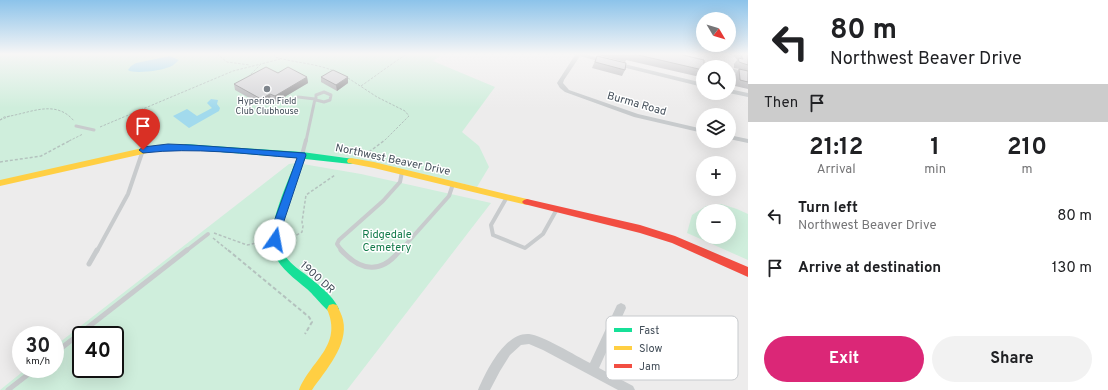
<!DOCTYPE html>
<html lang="en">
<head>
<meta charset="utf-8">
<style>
  :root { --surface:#fff; --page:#f2f2f2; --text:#202124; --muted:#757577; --accent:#db2777 }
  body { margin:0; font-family:Overpass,sans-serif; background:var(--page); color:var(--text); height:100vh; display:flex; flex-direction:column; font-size:15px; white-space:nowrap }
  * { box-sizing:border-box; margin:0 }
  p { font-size:13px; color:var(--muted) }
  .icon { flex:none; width:22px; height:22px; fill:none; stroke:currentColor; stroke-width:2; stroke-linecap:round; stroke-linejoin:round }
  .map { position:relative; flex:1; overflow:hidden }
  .sheet { display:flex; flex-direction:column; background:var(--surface); width:360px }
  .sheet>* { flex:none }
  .banner { background:#fff; color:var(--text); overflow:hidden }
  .needle { width:26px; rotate:128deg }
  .tools { position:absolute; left:696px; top:12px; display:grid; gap:8px }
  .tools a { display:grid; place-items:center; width:40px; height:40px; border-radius:50%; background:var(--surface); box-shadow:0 4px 16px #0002; font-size:20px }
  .speed { position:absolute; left:12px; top:326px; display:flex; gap:8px; font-size:20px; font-weight:700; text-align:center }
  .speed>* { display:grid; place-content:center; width:52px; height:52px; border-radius:50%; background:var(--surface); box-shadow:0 4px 16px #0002; line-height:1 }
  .speed small { font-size:10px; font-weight:400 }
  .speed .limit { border:2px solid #111; border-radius:6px; background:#fff; color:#111 }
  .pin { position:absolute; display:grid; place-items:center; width:34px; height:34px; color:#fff; margin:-41px -17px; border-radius:50% 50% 50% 0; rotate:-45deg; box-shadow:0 0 4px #0007 }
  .pin .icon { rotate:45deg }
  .me { position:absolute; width:44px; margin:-22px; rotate:12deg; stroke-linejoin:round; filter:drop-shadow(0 0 3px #0008) }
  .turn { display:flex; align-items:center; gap:14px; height:84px; padding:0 16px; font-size:18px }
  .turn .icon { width:52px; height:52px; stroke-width:2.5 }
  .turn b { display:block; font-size:28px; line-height:34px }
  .then { display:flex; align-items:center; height:38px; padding:0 16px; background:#0003; gap:8px; font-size:15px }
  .eta { display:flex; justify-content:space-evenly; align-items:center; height:68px; text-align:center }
  .eta b { font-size:24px; font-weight:700; line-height:28px }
  .button { display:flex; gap:8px; margin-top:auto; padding:8px 16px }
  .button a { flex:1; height:46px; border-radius:24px; background:var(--accent); color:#fff; font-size:16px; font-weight:700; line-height:46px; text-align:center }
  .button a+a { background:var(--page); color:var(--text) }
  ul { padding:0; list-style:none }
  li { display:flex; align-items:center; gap:12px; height:52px; padding:0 16px }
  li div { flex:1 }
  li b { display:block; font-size:15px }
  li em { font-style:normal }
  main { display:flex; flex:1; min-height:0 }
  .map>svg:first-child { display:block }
  .green { fill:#cfeedc; fill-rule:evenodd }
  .water { fill:#a2daed }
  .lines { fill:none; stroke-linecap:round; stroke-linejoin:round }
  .path-far2 { stroke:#b4c2be; stroke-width:1; stroke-dasharray:2.5 1.5; stroke-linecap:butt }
  .path-far1 { stroke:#b4c2be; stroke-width:1.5; stroke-dasharray:3 2; stroke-linecap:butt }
  .path { stroke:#b4c2be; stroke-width:2; stroke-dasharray:4 2.5; stroke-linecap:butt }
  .lane-far2 { stroke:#c8cbcd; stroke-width:3 }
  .lane-far1 { stroke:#c8cbcd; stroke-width:4 }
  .lane { stroke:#c8cbcd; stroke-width:5 }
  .street { fill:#c8cbcd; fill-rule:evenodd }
  .fast { fill:#16e098; fill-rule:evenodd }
  .slow { fill:#ffcf43; fill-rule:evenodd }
  .jam { fill:#f24e42; fill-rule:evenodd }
  .wall { fill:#b6b6b9 }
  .shaded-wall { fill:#949496 }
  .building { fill:#d4d4d7; stroke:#949496 }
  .route { fill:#1a73e8; stroke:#114b97 }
  .poi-dot { fill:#7e858c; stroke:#fff; stroke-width:1.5 }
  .labels { text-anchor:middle; stroke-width:3; stroke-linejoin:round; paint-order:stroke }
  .far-poi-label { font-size:9px; fill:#434e59; stroke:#fff }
  .street-label { font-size:11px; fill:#434e59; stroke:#fff }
  .park-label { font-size:11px; fill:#147b4b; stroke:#fff }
  .key { fill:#fff; stroke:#c7cacd; stroke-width:1 }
  .key-label { font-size:11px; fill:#434e59 }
</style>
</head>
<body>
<main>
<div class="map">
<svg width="748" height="390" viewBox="0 0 748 390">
  <rect width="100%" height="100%" fill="#edecec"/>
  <g class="green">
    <path d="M0,54H442L433,61L495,87L462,132L479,146L489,167L477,187L375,163L343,157L180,145L0,181Z"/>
    <path d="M297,163L361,174L491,203L347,390H0L26,369H55V346L289,164ZM81,335H115V369H81Z"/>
    <path d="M721,204L737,209L748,214V260L687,233L692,215L706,206ZM703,211H729V237H703Z"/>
  </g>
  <g class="water">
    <path d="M170,56L179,60C175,64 171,67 166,68C159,71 133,74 128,70L131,66L136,63Z"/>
    <path d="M211,99L218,100L217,104L220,108L219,111L189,128L173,116L187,109L197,116L212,108L207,103Z"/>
  </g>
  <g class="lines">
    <g class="path-far2">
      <path d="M217,54L227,62L250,65"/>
      <path d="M274,54L275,57C295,63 315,63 334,71"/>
      <path d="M248,77L261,64L280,59"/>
      <path d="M348,78L377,97L405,111L409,116L384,141"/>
      <path d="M361,86C377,75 391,64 407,54"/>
      <path d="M0,120L4,117C29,114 55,98 74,121"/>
      <path d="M0,120L10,116"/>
      <path d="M100,127L233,71L261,64"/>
      <path d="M69,141L83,134"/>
    </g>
    <g class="path-far1">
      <path d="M369,152L385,140"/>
      <path d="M0,162L41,156L71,140"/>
      <path d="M214,233L247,245L266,241"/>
      <path d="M213,238L229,251"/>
      <path d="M287,238L295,236L302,232L303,226L302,222L306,195L335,175"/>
    </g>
    <path class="path" d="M228,250L309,317L312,322L305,334"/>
    <g class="lane-far2">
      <path d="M324,92L331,95L330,100L324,102L316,100V95Z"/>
      <path d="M298,97L315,99L306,141"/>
      <path d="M76,126L94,130"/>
    </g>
    <g class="lane-far1">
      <path d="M302,155L306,140"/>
      <path d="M507,197L491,225L493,235L525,248L543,234L557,209"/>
      <path d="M97,251L128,194L143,150"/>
      <path d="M186,251L208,234"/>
      <path d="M342,251L337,244L339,240L383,201L400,182L402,172"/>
      <path d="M400,251L449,196L453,184"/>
    </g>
    <g class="lane">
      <path d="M341,250C361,272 382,274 400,250"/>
      <path d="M89,264L97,250"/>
      <path d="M55,353L187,250"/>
      <path d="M8,390L35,369"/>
    </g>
    <g class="street">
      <path d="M574,54H585L608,61L605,63L580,56L564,80L563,83L569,90L638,114L703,129V133L634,117L565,92L560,88L557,83L575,55Z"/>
      <path d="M694,60L718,66L719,67H708L692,63V61Z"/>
      <path d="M616,62L703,83V87L614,65L613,64Z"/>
      <path d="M729,68L748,72V76L729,72Z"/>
      <path d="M729,89L748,93V97L729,93Z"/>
      <path d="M729,135L748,139V143L729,139Z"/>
      <path d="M621,303L625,305L626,308L599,368L633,386L635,390H618L543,350L529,344L521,345L510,355L500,371L490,390H478C486,371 505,332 529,334C542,335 576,356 590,363L617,305Z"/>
    </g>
    <path class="fast" d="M184,144L302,152L354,159L355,161L354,163L351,164L305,159C297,179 275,230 282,250C286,260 296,268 305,274C317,284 332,294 339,309L337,313L333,314C327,312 314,295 307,289C294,278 279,268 273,251C265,230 289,179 297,158L181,149L180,147Z"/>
    <g class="slow">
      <path d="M184,144L188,147L187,149L156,151L0,186V180L156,145Z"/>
      <path d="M351,158L374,162L527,199L530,200L532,202L530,204L527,205L374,168L348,163L347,161L348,159Z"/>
      <path d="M333,304L337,305C339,310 342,315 343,320C349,345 325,371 312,390H299C311,360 343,346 327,309L329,305Z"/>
    </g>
    <path class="jam" d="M527,199L640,225L675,236L748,267V277L672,243L640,233L524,204L522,202L524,200Z"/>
  </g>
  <g class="wall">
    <path d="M597,54H679L703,67V72L700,77L626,60L625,62L597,55Z"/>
    <path d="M733,54H748V89L735,86V75L739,69H740L734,68V64L737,60Z"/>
    <path d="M597,56L625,70L622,76L592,68Z"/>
    <path d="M307,77L308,83L276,102L271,100L262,105L235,90L234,84Z"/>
    <path d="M321,77L348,83L337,91L321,82Z"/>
  </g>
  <g class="shaded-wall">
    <path d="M307,77L308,83L276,102L275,96Z"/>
    <path d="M348,77V83L337,91L336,85Z"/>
    <path d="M270,94L271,100L262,105L261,99Z"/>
  </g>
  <g class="building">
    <path d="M622,54H629L628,55Z"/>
    <path d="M634,54H679L704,60V67H703V70Z"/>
    <path d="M740,54H748V65L739,62L738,58L743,59Z"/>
    <path d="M597,56L626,63L625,70L595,62Z"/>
    <path d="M717,63L724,64V67H717Z"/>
    <path d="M266,67L278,73L288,67L307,77L275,96L270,94L261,99L234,84Z"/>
    <path d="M739,69L748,71V82L740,80Z"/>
    <path d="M333,70L348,77L336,85L321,77Z"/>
  </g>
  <linearGradient id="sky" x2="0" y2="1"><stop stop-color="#8cc3ea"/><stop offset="0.5" stop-color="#f7f6f6"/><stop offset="1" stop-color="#f7f6f6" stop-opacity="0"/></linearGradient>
  <rect width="748" height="108" fill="url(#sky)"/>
  <path class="route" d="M168,144L192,145L305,153L306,155L281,230L279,243L275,244L272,243L270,240L271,230L297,158C246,154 194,147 143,153L139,150L143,147Z"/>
  <circle class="poi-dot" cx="267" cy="89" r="4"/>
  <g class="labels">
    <g class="far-poi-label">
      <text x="267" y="104">Hyperion Field<tspan x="267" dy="10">Club Clubhouse</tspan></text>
    </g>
    <g class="street-label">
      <text transform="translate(637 103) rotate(16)" y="4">Burma Road</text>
      <text transform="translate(393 159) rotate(12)" y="4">Northwest Beaver Drive</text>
      <text transform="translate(318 277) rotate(42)" y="4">1900 DR</text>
    </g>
    <g class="park-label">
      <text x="387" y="238">Ridgedale<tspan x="387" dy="13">Cemetery</tspan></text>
    </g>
  </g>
  <rect x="606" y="316" width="132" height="64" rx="6" class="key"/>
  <rect x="614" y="328" width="18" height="4" fill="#16e098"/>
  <rect x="614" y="346" width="18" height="4" fill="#ffcf43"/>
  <rect x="614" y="364" width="18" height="4" fill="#f24e42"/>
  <g class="key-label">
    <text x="639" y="334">Fast</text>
    <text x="639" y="352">Slow</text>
    <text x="639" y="370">Jam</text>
  </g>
</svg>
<div class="tools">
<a><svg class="needle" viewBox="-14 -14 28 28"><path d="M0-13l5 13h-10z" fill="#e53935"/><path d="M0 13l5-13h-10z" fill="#757577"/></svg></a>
<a><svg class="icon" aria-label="search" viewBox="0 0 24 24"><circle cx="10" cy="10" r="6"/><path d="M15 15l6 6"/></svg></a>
<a><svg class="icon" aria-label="layers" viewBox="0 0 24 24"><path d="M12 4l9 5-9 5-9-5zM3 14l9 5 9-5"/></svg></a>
<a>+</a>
<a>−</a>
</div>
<div class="speed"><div>30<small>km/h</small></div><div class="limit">40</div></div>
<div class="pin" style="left:143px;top:150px;background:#d93025"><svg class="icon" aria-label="arrive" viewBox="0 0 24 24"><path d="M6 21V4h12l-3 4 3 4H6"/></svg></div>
<svg class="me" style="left:275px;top:240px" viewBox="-20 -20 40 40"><circle r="19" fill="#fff"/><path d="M0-13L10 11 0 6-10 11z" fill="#1a73e8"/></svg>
</div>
<section class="sheet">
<div class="banner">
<div class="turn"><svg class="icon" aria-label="left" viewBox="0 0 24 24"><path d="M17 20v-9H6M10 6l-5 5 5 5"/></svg><div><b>80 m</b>Northwest Beaver Drive</div></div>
<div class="then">Then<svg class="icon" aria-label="arrive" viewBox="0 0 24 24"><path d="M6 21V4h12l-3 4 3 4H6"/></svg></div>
</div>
<div class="eta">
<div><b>21:12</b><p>Arrival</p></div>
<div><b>1</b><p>min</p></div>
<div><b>210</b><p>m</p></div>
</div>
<ul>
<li><svg class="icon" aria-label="left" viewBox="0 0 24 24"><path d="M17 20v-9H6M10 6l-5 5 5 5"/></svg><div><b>Turn left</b><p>Northwest Beaver Drive</p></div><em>80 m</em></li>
<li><svg class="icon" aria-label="arrive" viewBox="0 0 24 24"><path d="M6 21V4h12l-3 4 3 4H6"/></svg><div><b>Arrive at destination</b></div><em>130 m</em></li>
</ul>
<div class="button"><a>Exit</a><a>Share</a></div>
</section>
</main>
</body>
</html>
